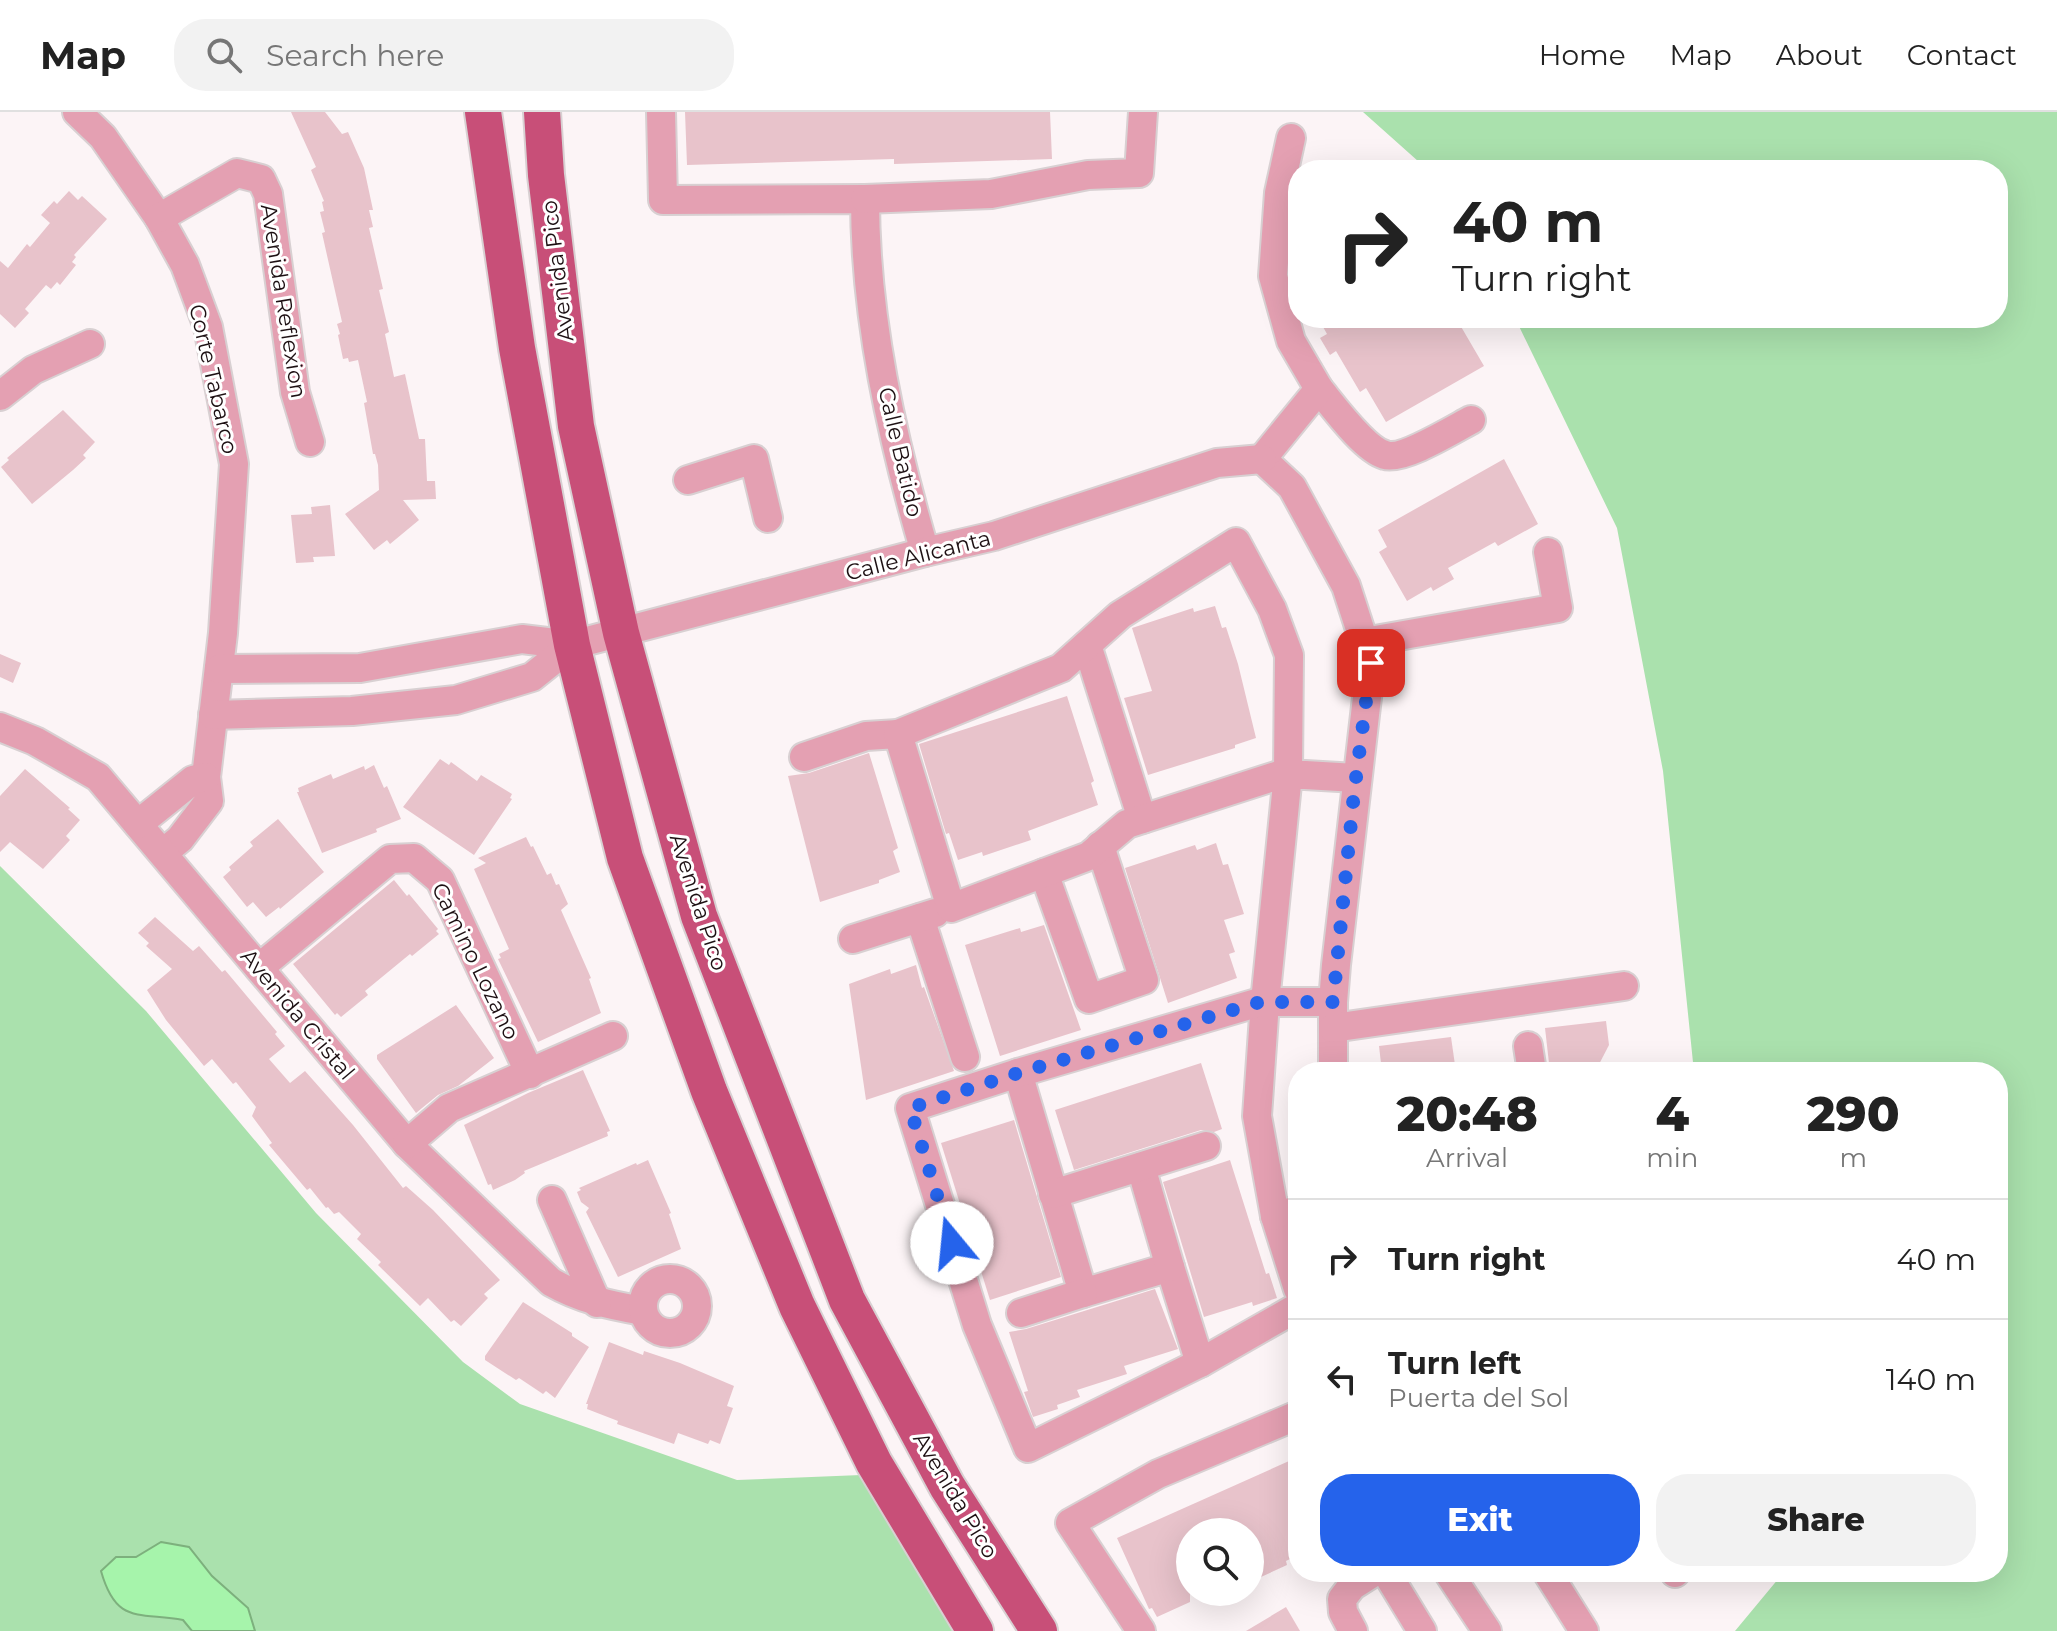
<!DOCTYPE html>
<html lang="en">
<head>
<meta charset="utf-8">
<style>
  :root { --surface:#fff; --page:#f2f2f2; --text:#222; --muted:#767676; --line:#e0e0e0; --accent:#2563eb }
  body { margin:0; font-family:Montserrat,sans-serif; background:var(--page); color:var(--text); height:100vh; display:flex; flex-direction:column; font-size:30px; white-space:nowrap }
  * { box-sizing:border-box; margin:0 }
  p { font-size:26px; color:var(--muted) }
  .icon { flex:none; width:44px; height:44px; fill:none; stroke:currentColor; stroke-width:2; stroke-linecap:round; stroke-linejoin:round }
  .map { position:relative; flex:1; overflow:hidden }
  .details { position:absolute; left:1288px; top:950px; width:720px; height:520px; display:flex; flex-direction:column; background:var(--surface); border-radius:32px; box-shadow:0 8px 32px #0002 }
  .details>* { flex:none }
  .top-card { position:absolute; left:1288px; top:48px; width:720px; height:168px; border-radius:32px; box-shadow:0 8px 32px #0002; background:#fff; color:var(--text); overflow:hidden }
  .fabs { position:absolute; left:1176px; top:1406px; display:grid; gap:16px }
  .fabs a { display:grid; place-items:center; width:88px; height:88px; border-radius:50%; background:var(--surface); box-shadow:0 8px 32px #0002; font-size:40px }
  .pin { position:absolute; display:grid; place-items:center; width:68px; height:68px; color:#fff; margin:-34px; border-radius:16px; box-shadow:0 4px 12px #0006 }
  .me { position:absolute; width:88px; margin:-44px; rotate:343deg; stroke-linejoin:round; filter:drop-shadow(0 0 6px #0008) }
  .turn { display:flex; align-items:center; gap:28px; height:168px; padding:0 32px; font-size:36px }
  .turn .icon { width:104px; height:104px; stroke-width:2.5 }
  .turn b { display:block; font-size:56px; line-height:68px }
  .eta { display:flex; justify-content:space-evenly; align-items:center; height:136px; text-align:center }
  .eta b { font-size:48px; font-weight:800; line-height:56px }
  .action { display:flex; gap:16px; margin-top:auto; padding:16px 32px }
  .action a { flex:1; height:92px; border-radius:32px; background:var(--accent); color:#fff; font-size:32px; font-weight:800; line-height:92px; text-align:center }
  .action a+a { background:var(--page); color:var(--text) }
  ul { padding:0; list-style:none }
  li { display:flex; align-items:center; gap:24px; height:120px; padding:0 32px; border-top:2px solid var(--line) }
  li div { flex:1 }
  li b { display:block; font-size:30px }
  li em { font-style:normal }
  header { display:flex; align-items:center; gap:48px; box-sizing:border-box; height:112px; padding:0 40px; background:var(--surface); border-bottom:2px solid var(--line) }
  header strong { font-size:38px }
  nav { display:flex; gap:44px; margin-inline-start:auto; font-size:28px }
  .search { width:560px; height:72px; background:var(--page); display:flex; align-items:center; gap:20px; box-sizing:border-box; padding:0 28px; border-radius:32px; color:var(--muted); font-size:30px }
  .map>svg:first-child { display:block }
  .green { fill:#aae1ad }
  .water { fill:#a6f4ab; stroke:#7db07d; stroke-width:2 }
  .building { fill:#e8c3cb }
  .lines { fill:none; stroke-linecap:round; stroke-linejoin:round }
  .minor-casing { stroke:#d8d0d2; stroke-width:32 }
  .major-casing { stroke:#d8d0d2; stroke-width:40 }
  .minor { stroke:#e4a0b2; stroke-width:28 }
  .major { stroke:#c84f78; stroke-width:36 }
  .route { stroke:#2563eb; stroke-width:14; stroke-dasharray:0 25.2 }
  .labels { text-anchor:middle; stroke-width:6; stroke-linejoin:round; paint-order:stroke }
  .street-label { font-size:22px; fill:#1d1013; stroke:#fff }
</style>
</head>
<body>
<header>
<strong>Map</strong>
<div class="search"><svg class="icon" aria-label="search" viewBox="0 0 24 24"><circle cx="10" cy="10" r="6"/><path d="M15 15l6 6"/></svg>Search here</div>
<nav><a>Home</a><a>Map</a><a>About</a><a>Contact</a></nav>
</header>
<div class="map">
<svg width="2057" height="1519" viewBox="0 0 2057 1519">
  <rect width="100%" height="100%" fill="#fcf4f6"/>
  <g class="green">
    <path d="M1363,0H2057V1519H1735L1784,1460H1998V1244L2007,1235L1998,1195V960H1694L1663,659L1617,416L1515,206H1998V58H1428Z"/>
    <path d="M0,754L146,899L316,1101L463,1250L520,1292L737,1368L861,1363L954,1519H0Z"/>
  </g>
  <path class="water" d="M161,1430L189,1435L212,1464L248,1496L255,1519H192L183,1508C137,1500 116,1512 101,1459L116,1445H136Z"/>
  <g class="building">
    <path d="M291,0H325L342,22L348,20L364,56L373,98H369L373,115L369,116L383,177L379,178L389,220L385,222L394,265L405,262L419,327H425L427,369H435L436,387L403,388L419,408L390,432L387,428L374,438L345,402L379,378L378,353L375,342H373L364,291L367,290L358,248L349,250L348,246L343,247L338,223L340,222L337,212L342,210L322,121L325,120L320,100L324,99L322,90L324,89L311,58L316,55Z"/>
    <path d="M685,0H1050L1052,47L894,52V47L687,53Z"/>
    <path d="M69,79L78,88L82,84L107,107L74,143L76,145L72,150L76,153L60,173L57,170L51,177L46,173L25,197L29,201L15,216L0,202V149L8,156L27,132L30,135L50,111L41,103L54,89L57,92Z"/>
    <path d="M1318,206H1456L1484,254L1386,310L1366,276L1360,280L1336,239L1330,243L1320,226L1327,222Z"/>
    <path d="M63,298L95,330L83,343L86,346L73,358L32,392L1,355L9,348L7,346Z"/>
    <path d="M1504,347L1538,412L1498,434L1495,430L1448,456L1454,467L1433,479L1431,475L1407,489L1379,440L1387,435L1378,418Z"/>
    <path d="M330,393L335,444L313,445L314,450L296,451L291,403L312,402L311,395Z"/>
    <path d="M1215,494L1222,516L1226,515L1238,552L1256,626L1235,633V636L1148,663L1124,586L1152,579L1132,516L1193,496L1194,500Z"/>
    <path d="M0,542L21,551L13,571L0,565Z"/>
    <path d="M1067,584L1094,669L1091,671L1098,693L1028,719L1031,728L983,744L982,740L958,748L949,721L946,722L919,632Z"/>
    <path d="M869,641L898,736L893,739L900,760L879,768V771L820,790L788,664L809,661Z"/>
    <path d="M440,647L449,653L451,650L477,669L481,663L512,682L510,686L512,687L474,743L403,695Z"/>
    <path d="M374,653L384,676L387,674L401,707L376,717L377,720L322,741L297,680H299L298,676L331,662L333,667L364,654L365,658Z"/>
    <path d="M25,657L70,696L68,697L80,708L66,724L70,728L43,757L10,730L0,740V684Z"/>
    <path d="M278,707L324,760L280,797L279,795L266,805L253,790L247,795L223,765L231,758L229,755L253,734L250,730Z"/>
    <path d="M526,725L531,735L533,734L547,763L551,761L556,773L559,772L568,792L561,798L591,866L589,867L601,901L538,930L498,847L501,846L499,842L509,837L474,757L486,751L478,746Z"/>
    <path d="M1216,731L1223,753L1228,752L1244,802L1224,808L1235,840L1229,842L1237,866L1168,891L1125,756L1195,733L1197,738Z"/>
    <path d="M394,768L407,784L409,782L438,817L436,819L439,822L412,844L410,842L365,879L368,883L341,905L337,901L335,903L293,852Z"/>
    <path d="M155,805L193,839L199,834L222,860L225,858L277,920L275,922L285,934L269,947L290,971L305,959L353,1013L403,1076L406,1074L433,1098L500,1168L484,1182L488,1186L461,1214L454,1208L451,1210L428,1186L420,1194L378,1153L381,1150L357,1127L361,1122L339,1100L334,1102L328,1095L326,1096L310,1076L307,1078L269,1033L272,1031L252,1004L256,995L236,970L233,972L212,947L204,954L166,908L147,878L172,857L146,834L149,831L138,821Z"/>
    <path d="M1044,813L1081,918L1000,944L965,833L1020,816L1021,820Z"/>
    <path d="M916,853L922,876L924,875L954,959L866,988L849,872L890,857L891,862Z"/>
    <path d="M456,893L494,946L458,974L438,983L416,1001L377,947V943Z"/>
    <path d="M1606,909L1609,933L1595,960H1550L1545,916Z"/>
    <path d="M1451,925L1456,960H1382L1379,934Z"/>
    <path d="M1201,951L1222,1017L1214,1020L1201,1018L1074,1058L1055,998Z"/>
    <path d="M583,958L610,1019L607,1020L608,1024L524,1059L525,1061L515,1068L493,1078L491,1072L488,1073L464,1013L528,981Z"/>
    <path d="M1014,1008L1061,1165L990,1188L941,1031Z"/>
    <path d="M648,1048L671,1101L669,1102L681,1137L618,1165L586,1100L589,1096L581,1090L577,1080L581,1078L579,1076L636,1051L637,1053Z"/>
    <path d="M1230,1048L1266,1162L1269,1161L1277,1186L1253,1194L1252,1190L1204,1205L1163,1070Z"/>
    <path d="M1155,1177L1178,1237L1124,1254L1127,1262L1077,1278L1080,1285L1057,1293L1058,1297L1033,1305L1024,1280L1028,1279L1009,1220L1026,1217Z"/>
    <path d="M523,1190L572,1221V1224L589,1235L555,1286L546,1279L543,1282L519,1266L516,1268L485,1248V1244Z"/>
    <path d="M609,1230L643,1243L644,1239L680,1251L734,1274L727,1294L733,1296L720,1332L710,1328L708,1332L678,1321L674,1332L617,1312L618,1309L587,1297L588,1292H586Z"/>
    <path d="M1298,1345V1443L1286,1449L1287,1453L1250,1470V1420H1190V1490L1157,1505L1152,1496L1149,1497L1117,1426Z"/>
    <path d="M1286,1495L1300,1519H1246Z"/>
  </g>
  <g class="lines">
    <g class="minor-casing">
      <g id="minor">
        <path d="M77,0L103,25L159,106L185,153L208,215L234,352L223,521L206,665L209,689L180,727L163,741"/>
        <path d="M661,0L663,88L865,87C865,206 892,327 925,440"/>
        <path d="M865,87L991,82L1088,63L1139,61L1143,0"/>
        <path d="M159,106L237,61L261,67L268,82L295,280L310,330"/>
        <path d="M1319,277C1333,294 1364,337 1385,343C1402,349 1454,317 1471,308"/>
        <path d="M0,284L33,258L90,232"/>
        <path d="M1262,347L1292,375L1346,474L1371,551L1336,853L1333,890V960"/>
        <path d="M1262,347L1319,277L1291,229L1273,164L1279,81L1291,26"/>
        <path d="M688,368L754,347L768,406"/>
        <path d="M1364,530L1558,496L1548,440"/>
        <path d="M1087,533L1142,707"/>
        <path d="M219,557L360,556L522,527L572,533L925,440L994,424L1217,351L1262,347"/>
        <path d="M213,603L352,599L456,588L532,565L572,533"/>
        <path d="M0,615L35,629L98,665L407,1032L551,1170C581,1187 609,1193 643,1199"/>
        <path d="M804,645L866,624L898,622"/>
        <path d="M138,712L193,668L206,665"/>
        <path d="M1044,761L1089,887L1144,868L1100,734"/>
        <path d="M920,806L965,945"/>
        <path d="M853,827L935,801"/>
        <path d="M259,856L390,747L414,746L440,768L530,962"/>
        <path d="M1333,916L1624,874"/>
        <path d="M1528,934L1532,960"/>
        <path d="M1018,961L1083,1181L1170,1155L1200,1251"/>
        <path d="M407,1032L449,996L613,924"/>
        <path d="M1141,1055L1170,1155"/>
        <path d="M1053,1082L1206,1034"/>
        <path d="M552,1088L597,1191"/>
        <path d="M1298,1098L1275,1104L1298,1177"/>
        <path d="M1275,1104L1257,1004L1265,890L1288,662L1289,543L1272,497L1236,430L1120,503L1061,556L898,622L951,796L1089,744L1127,712L1282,662H1288L1356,666"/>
        <circle cx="670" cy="1194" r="27"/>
        <path d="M1298,1195L1200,1251L1028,1336L977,1213L910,996L1018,961L1260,890H1333"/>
        <path d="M1021,1201L1083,1181"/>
        <path d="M1386,1460L1422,1519"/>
        <path d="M1448,1460L1487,1519"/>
        <path d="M1547,1460L1584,1519"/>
        <path d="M1675,1461L1676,1460"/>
        <path d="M1141,1519L1070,1411L1158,1362L1298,1303"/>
        <path d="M1353,1519L1343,1500L1342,1487L1352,1474L1374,1460"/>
      </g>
    </g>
    <g class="major-casing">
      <g id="major">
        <path d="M483,0L517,236L572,533L625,746L709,979L797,1194L874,1351L975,1519"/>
        <path d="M542,0L546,63L576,314L621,521L699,804L847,1188L947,1374L1039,1519"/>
      </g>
    </g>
    <use href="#minor" class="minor"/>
    <use href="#major" class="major"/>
  </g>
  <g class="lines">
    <path class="route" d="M952,1131L910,996L1018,961L1260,890H1333L1354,681L1371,551"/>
  </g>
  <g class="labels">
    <g class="street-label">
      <text transform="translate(557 159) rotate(-97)" y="8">Avenida Pico</text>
      <text transform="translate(284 189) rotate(81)" y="8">Avenida Reflexion</text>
      <text transform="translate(214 267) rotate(77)" y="8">Corte Tabarco</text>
      <text transform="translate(901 340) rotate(77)" y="8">Calle Batido</text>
      <text transform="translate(918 443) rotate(-14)" y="8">Calle Alicanta</text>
      <text transform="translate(699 790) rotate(72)" y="8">Avenida Pico</text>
      <text transform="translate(476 849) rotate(64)" y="8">Camino Lozano</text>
      <text transform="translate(298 902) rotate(50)" y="8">Avenida Cristal</text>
      <text transform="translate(956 1383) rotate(59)" y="8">Avenida Pico</text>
    </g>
  </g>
</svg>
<div class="fabs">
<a><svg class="icon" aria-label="search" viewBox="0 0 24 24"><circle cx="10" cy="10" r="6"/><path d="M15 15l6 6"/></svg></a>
</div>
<div class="pin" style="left:1371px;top:551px;background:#d93025"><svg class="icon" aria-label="arrive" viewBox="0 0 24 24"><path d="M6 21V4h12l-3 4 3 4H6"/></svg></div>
<svg class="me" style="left:952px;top:1131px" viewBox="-20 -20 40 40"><circle r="19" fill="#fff"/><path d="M0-13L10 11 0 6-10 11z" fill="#2563eb"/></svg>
<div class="top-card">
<div class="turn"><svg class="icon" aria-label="right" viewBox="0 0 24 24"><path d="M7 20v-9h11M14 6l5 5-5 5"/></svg><div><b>40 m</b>Turn right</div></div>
</div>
<section class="details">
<div class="eta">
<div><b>20:48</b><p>Arrival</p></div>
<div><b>4</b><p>min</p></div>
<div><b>290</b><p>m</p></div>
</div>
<ul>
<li><svg class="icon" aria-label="right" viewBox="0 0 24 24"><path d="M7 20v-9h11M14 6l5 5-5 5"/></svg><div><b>Turn right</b></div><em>40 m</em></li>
<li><svg class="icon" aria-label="left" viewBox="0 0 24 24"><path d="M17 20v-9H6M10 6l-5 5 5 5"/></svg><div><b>Turn left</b><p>Puerta del Sol</p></div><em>140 m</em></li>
</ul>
<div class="action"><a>Exit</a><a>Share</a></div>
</section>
</div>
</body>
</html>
